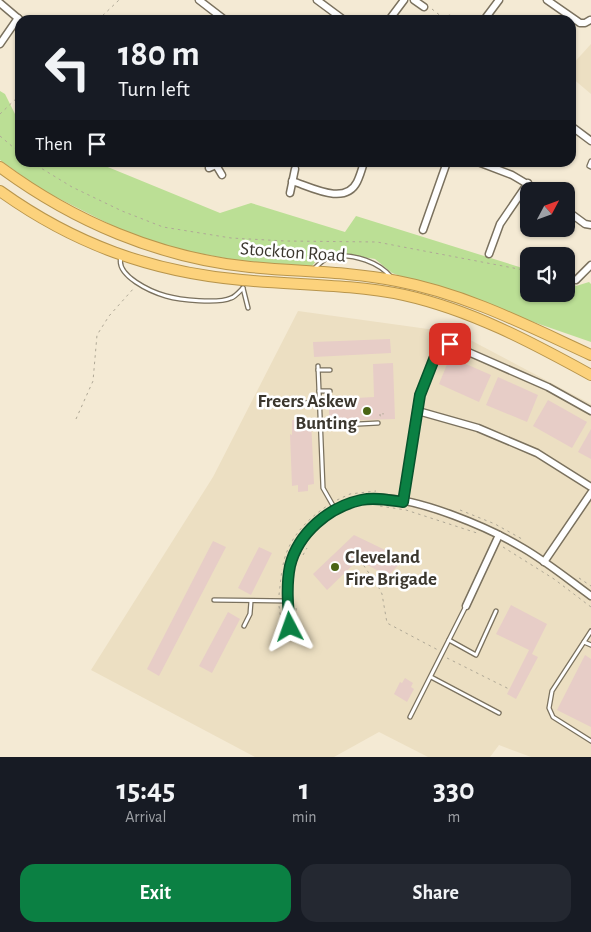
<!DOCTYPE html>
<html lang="en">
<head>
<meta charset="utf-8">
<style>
  :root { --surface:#171b24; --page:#242831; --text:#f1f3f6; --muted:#9ea1a6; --accent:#0b8043 }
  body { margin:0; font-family:"Alegreya Sans",sans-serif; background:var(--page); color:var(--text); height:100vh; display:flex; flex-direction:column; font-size:19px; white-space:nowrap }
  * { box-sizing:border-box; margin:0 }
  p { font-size:16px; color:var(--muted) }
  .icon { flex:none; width:28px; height:28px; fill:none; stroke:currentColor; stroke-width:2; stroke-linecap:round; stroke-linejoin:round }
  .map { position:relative; height:757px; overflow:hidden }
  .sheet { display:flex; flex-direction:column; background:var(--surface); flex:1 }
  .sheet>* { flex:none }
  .guide { position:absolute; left:15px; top:15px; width:561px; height:152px; border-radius:15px; box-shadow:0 1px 4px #0004; background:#171b24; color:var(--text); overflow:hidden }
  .needle { width:32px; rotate:49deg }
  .buttons { position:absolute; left:520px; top:182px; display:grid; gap:10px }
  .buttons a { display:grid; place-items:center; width:55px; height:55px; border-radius:10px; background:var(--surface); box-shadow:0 1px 4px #0004; font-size:25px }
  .pin { position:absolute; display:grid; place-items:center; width:42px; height:42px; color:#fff; margin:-21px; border-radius:10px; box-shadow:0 2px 8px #0006 }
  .me { position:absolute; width:55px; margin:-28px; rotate:356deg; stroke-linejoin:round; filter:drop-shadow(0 0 4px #0008) }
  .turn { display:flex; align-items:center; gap:18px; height:105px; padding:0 20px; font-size:22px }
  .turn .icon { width:65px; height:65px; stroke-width:2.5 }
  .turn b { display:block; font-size:35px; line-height:42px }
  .then { display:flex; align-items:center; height:48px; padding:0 20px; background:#0003; gap:10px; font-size:19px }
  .eta { display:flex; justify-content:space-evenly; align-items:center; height:85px; text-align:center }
  .eta b { font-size:30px; font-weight:700; line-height:35px }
  .primary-button { display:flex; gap:10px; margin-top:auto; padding:10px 20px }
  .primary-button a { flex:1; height:58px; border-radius:15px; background:var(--accent); color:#fff; font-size:20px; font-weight:700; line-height:58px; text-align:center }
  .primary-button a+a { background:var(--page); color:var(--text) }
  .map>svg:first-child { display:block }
  .built { fill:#ecdfc2 }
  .green { fill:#bbdf95 }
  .building { fill:#e7cdc7 }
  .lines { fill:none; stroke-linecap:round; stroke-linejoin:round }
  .service-casing { stroke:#7a715e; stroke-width:5.5 }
  .minor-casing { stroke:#7a715e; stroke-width:9 }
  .trunk-casing { stroke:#b8954c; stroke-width:12 }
  .path { stroke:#afa896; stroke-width:1; stroke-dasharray:2.5 4; stroke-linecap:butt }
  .service { stroke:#fff; stroke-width:3 }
  .minor { stroke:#fff; stroke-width:6 }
  .trunk { stroke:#fcd27c; stroke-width:10 }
  .route-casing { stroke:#07532c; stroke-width:12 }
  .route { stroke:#0b8043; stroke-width:9 }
  .poi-dot { fill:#4a6415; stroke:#fff; stroke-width:2 }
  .labels { text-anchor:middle; stroke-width:5; stroke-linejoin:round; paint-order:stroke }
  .street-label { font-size:19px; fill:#3b372e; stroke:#fff }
  .poi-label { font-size:19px; font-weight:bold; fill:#3b372e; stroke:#fff; text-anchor:end }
</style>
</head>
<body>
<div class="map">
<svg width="591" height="757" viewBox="0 0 591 757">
  <rect width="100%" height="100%" fill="#f4ead4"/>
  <g class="built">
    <path d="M591,44V94L571,77V66Z"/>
    <path d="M298,311L457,333L591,404V757H531L499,745L490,757H428L379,732L334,757H255L91,670L213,477Z"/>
  </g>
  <path class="green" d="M0,91L5,94L20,124V162L98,163L220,213L251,203L345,232L356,216L529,270V294H566L567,277L576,286L589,282L591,284V342L392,273L375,259L337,253L319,258L311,267L235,260L176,249L121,230L42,190L0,160Z"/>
  <g class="building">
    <path d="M390,339L391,353L314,357L313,342Z"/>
    <path d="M450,357L491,375L479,402L439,384Z"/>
    <path d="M393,363L395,419L329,421V403H338V399L374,397L373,364Z"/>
    <path d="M498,377L538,395L527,422L486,405Z"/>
    <path d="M548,400L587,422L572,448L533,426Z"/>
    <path d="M311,419L314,484L308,485V491L298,492V485L292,486L290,434L292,435V420Z"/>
    <path d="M591,429V459L578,452Z"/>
    <path d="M354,535L404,559L388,576L358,560L327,590L313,574Z"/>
    <path d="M213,541L226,547L159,676L147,669Z"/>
    <path d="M259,547L272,553L251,595L238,588Z"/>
    <path d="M511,605L547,624L532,654L538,657L516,699L507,694L529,650L496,634Z"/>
    <path d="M228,612L240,619L212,673L199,666Z"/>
    <path d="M585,655L591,659V727L557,710Z"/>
    <path d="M405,678L413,683L411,687L414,689L407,702L394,694L400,682L402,683Z"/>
  </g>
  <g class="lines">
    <g class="service-casing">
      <g id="service">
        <path d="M591,161L589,166L591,167"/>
        <path d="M121,257C115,276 152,292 166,296C180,300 218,304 231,298C235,297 240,291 243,288"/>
        <path d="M315,268C321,262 326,257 335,256C354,254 379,262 391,277"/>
        <path d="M243,288L248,308"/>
        <path d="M318,366L323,488L335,509"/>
        <path d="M318,370H330"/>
        <path d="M319,391H330"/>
        <path d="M303,403L319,402"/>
        <path d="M321,426L378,423"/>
        <path d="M214,600L287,601"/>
        <path d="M244,626L250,614L251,601"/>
        <path d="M591,631L552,691L549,708L553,717L591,741"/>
        <path d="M449,640L476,655L496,611"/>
        <path d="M584,642L591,645"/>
        <path d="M431,677L499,713"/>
        <path d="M410,717L466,606"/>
      </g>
    </g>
    <g class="minor-casing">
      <g id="minor">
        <path d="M199,0L225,20"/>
        <path d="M317,0L344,20"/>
        <path d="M414,0L424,7"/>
        <path d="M547,0L580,23H585L590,20"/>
        <path d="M0,3L20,20"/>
        <path d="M389,20L404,0"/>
        <path d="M484,20L499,0"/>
        <path d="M0,44L18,18"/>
        <path d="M571,126L591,141"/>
        <path d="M217,162L216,165L222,175"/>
        <path d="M478,162L512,175L539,191"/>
        <path d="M209,168L216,165"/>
        <path d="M292,181C311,187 345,206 357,182C360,176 362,169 364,162"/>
        <path d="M290,193L295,169"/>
        <path d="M566,210L585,224L591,225"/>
        <path d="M423,230L447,162"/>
        <path d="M489,254L500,224L528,183"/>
        <path d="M576,280L591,265"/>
        <path d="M418,411L478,428L537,453L591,487"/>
        <path d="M403,502L419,395L438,349L450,344L548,387L591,411"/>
        <path d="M544,562L591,493"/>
        <path d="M466,606L499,535"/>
        <path d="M289,627C286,581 284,553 321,520C336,506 360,498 381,498C421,499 488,527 523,548C547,562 569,580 591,596"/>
      </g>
    </g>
    <g class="trunk-casing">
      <g id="trunk">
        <path d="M0,167C73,221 159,258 250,267C299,272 348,271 397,281C466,294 528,326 591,355"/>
        <path d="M0,191C74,244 151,272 242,280C296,285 350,284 404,295C471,310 531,342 591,375"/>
      </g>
    </g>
    <g class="path">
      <path d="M432,9L442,17L450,15L456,20"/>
      <path d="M98,20L119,0"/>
      <path d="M0,114L20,95"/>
      <path d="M0,136L20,153"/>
      <path d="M31,162L72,187L122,211L163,227L231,238L285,241L377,242L529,271"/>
      <path d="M380,414V416H383V413"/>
      <path d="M76,419L93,381L97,335L109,316L134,288"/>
      <path d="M337,500L350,494L376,491"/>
      <path d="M380,506L406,510L477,533"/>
      <path d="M460,510L495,524L522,539"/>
      <path d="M503,547L554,579L591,607"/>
      <path d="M303,555L307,548"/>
      <path d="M360,560L379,588L382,594L387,623L438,650"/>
      <path d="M283,565C288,539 306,520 327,506"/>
      <path d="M579,578L591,586"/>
      <path d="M279,595L282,569"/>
      <path d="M279,606L281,620"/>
      <path d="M296,608L298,629"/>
      <path d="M447,658L509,689"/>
    </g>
    <use href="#service" class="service"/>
    <use href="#minor" class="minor"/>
    <use href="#trunk" class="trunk"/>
  </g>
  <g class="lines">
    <g class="route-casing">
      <path id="route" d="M290,627C288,607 286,586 290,566C298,533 329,507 361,500C375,497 389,500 403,502L420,395L438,349L450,344"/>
    </g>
    <use href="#route" class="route"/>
  </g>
  <g class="poi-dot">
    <circle cx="367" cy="411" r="5"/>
    <circle cx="335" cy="567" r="5"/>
  </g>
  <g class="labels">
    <g class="street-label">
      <text transform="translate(293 251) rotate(4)" y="7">Stockton Road</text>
    </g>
    <g class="poi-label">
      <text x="357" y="407">Freers Askew<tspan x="357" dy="22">Bunting</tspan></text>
      <text x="345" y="563" text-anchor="start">Cleveland<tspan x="345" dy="22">Fire Brigade</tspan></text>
    </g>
  </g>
</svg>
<div class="buttons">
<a><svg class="needle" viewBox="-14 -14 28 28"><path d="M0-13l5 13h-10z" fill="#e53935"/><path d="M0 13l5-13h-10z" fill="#9ea1a6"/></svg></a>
<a><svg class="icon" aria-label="sound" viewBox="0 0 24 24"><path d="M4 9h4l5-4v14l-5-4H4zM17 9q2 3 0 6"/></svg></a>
</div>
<div class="pin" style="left:450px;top:344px;background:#d93025"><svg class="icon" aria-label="arrive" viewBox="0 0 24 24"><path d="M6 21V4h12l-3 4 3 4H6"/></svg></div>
<svg class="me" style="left:290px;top:627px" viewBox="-20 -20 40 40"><path d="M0-17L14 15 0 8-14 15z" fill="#0b8043" stroke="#fff" stroke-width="4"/></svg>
<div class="guide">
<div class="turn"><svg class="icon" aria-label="left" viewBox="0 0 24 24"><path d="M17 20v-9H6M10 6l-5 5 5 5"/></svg><div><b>180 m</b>Turn left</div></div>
<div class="then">Then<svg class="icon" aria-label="arrive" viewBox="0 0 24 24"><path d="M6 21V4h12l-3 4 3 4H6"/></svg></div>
</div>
</div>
<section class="sheet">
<div class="eta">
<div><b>15:45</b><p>Arrival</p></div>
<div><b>1</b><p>min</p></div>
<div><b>330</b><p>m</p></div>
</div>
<div class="primary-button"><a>Exit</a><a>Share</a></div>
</section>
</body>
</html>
